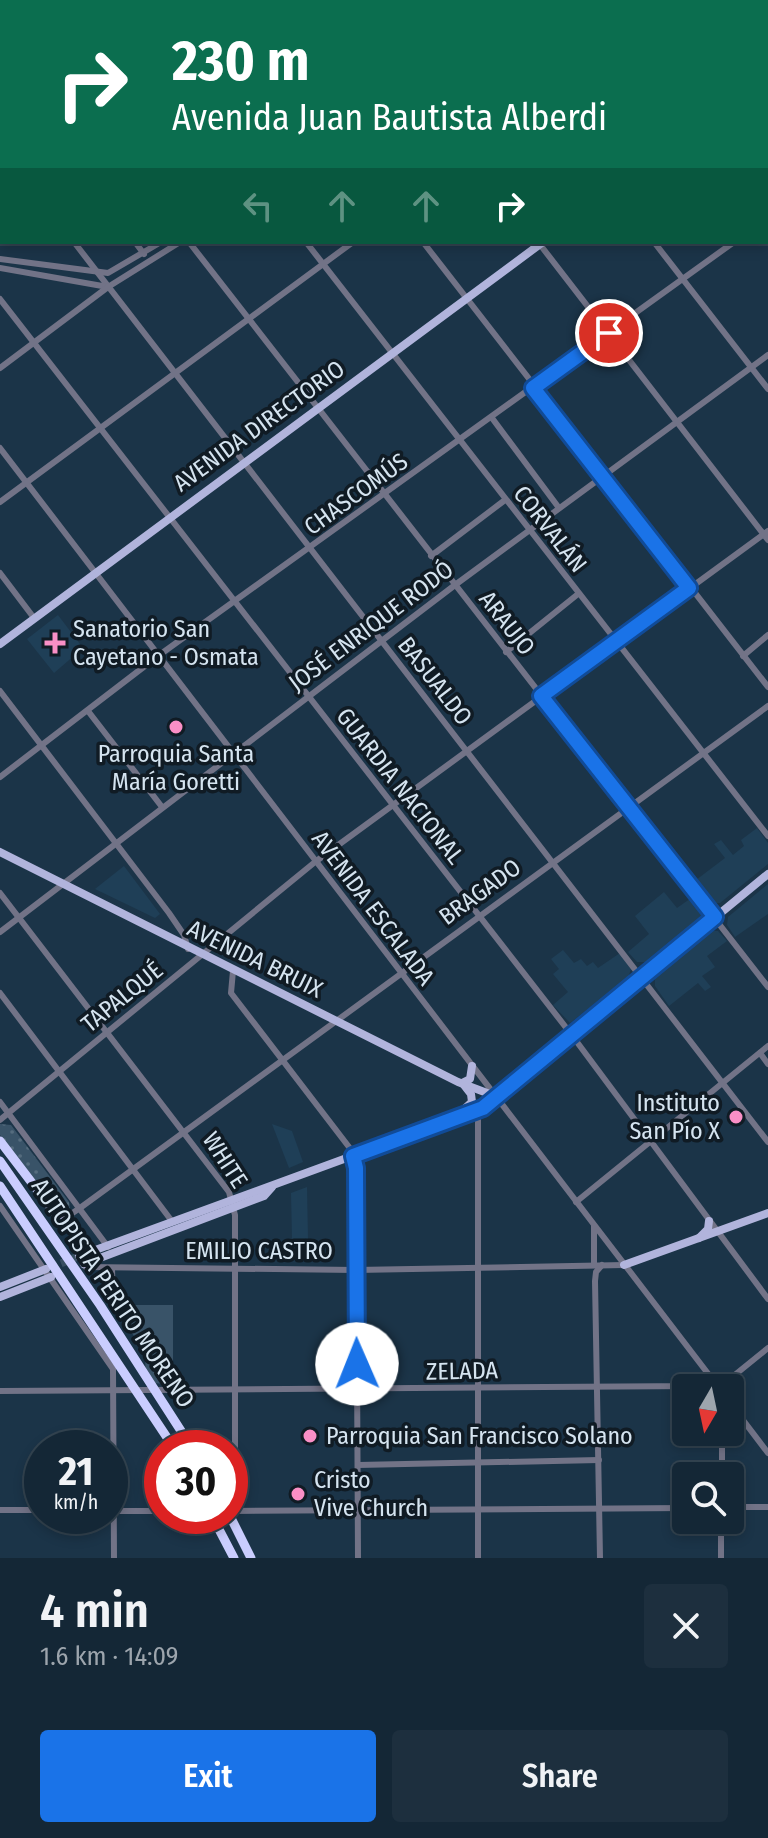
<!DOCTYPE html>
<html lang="en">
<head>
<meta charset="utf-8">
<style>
  :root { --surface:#142736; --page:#1d2f3e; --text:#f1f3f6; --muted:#9da5ad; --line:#334451; --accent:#1a73e8 }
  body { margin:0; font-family:"Fira Sans Condensed",sans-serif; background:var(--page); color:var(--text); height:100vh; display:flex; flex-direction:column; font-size:30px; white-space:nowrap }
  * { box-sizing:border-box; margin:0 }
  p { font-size:26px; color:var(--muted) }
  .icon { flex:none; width:44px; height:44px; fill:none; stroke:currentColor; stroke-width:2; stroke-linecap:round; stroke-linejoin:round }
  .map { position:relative; height:1558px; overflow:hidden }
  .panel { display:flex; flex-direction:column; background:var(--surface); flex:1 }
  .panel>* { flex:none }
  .hud { position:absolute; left:0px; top:0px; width:768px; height:244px; box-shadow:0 4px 12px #0003,0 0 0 2px var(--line); background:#0b6e4f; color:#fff; overflow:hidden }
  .needle { width:52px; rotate:189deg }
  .buttons { position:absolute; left:672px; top:1374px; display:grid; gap:16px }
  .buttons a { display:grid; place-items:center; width:72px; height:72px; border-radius:8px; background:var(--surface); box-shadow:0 4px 12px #0003,0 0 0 2px var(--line); font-size:40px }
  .speed { position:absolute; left:24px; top:1430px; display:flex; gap:16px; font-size:40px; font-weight:700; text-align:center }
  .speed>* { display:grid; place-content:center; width:104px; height:104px; border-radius:50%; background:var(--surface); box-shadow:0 4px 12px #0003,0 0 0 2px var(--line); line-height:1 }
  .speed small { font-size:20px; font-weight:400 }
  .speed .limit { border:12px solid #d22; background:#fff; color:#111 }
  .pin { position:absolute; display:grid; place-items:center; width:68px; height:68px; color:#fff; margin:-34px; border:4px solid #fff; border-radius:50%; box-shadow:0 2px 8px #0007 }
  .me { position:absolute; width:88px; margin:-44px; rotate:359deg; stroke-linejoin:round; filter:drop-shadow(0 0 6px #0008) }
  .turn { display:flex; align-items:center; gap:28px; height:168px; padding:0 40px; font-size:36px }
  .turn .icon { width:104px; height:104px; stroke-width:2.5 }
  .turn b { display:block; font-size:56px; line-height:68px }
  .lanes { display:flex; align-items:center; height:76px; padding:0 40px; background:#0003; justify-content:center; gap:40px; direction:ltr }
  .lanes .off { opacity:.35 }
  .round { display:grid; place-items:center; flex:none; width:84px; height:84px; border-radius:8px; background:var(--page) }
  .head { display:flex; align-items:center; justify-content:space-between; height:136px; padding:0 40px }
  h1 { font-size:48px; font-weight:600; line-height:60px }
  .button { display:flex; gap:16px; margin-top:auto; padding:16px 40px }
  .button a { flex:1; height:92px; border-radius:8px; background:var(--accent); color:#fff; font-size:32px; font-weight:600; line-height:92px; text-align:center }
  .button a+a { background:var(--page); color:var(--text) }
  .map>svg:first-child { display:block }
  .built { fill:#1f3f57 }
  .green { fill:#395368 }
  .park { fill:url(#park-dots) }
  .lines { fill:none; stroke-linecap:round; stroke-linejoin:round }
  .major-tunnel { stroke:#374e61; stroke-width:8; stroke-dasharray:8 4; stroke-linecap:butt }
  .minor { stroke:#727387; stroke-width:6 }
  .major { stroke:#b1b4dc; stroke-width:8 }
  .highway { stroke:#cacdfe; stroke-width:9 }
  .highway-bridge { stroke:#cacdfe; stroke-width:9 }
  .route-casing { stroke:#114b97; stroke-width:20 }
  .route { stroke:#1a73e8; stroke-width:14 }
  .poi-dot { fill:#fa8fc6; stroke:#101b24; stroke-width:3 }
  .labels { text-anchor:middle; stroke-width:7; stroke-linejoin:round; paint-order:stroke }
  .street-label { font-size:24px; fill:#d5e4f0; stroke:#101b24 }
  .poi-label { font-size:24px; fill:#d5e4f0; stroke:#101b24; text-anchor:start }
</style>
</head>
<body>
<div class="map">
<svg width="768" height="1558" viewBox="0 0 768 1558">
  <defs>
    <pattern id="park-dots" width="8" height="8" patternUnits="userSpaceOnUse" patternTransform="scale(2)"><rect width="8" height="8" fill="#395368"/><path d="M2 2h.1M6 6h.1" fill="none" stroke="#556c7e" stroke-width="1.8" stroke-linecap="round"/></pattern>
  </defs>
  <rect width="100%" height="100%" fill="#1b3448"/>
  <g class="built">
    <path d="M58,615L83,648L54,673L27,639Z"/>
    <path d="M757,828L768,843V864L720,903H708L692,883L725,858L714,844L721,840L733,855L744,846L741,840Z"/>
    <path d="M124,866L160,914L155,918L95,889Z"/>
    <path d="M768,884V914L735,937L727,925L728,917Z"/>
    <path d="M664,892L677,908L694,896L704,914L647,962H637L628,952L649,934L635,916Z"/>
    <path d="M711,931H718L727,941L707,956L715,967L702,976L711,987L705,991L698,983L669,1006L655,986V977Z"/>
    <path d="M563,950L574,963L581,959L587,966L593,962L598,968L620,953L631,969L628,978L570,1023L553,1005L568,992L553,974L559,969L551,959Z"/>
    <path d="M272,1124L292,1131L303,1162L289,1168Z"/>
    <path d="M307,1187L308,1239H292L291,1193Z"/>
  </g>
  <path class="green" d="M119,1305H173V1384L146,1383L145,1354L119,1312Z"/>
  <path class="park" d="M0,1124L11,1125L69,1202L70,1209L63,1214L57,1212L0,1135Z"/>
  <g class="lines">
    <path class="major-tunnel" d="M50,1268L79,1256"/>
    <g class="minor">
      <path d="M3,0L4,2"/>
      <path d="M120,0L121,2"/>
      <path d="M236,0L238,2"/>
      <path d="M353,0L355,2"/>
      <path d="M470,0L472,2"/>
      <path d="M585,0L587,2"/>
      <path d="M701,0L703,2"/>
      <path d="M45,2L48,0"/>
      <path d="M266,2L268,0"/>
      <path d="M283,2L285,0"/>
      <path d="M488,2L491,0"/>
      <path d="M507,2L510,0"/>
      <path d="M680,2L683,0"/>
      <path d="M0,35L2,34"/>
      <path d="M766,84L768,86"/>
      <path d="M0,147L2,150"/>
      <path d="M0,201L2,200"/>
      <path d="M0,215L2,213"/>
      <path d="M766,219L768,217"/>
      <path d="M766,236L768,238"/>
      <path d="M74,242L768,1142"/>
      <path d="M135,242L144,254"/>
      <path d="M189,242L768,987"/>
      <path d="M306,242L768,836"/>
      <path d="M423,242L768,687"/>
      <path d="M538,242L768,540"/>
      <path d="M654,242L768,389"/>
      <path d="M0,259L108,273L161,242"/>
      <path d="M0,268L108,287"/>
      <path d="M0,299L571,1034L768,1299"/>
      <path d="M0,368L108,287L180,242"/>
      <path d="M492,418L559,508"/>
      <path d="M0,448L719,1388"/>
      <path d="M0,502L353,242"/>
      <path d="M431,556L505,500"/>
      <path d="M0,573L34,618"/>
      <path d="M506,652L578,594"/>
      <path d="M743,656L768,635"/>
      <path d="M0,691L169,913L184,935L188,949"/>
      <path d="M88,711L162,807"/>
      <path d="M0,777L158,656L734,242"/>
      <path d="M0,893L229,1192L235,1215V1511"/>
      <path d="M0,932L455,585L768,355"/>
      <path d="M233,971L231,993L349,1147L356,1168L358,1558"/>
      <path d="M0,993L171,1220"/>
      <path d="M760,1053L768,1064"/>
      <path d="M0,1102L108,1247"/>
      <path d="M478,1110V1558"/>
      <path d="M0,1120L315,862L768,531"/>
      <path d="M576,1202L768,1046"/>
      <path d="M0,1206L113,1369L114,1558"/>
      <path d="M58,1217L65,1218L80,1208L768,706"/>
      <path d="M594,1226V1264"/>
      <path d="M86,1267L356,1270L624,1265"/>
      <path d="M112,1269L113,1302"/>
      <path d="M0,1391L695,1386L731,1378L768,1348"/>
      <path d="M730,1403L768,1453"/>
      <path d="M358,1465L599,1460"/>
      <path d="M722,1476V1432"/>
      <path d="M730,1507H768"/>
      <path d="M0,1510H42"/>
      <path d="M110,1511H162"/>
      <path d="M230,1511L686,1508"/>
      <path d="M600,1558L595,1281L596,1272L602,1265"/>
      <path d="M721,1558V1520"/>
    </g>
    <g class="major">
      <path d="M766,78L768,77"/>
      <path d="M0,644L543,242"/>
      <path d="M0,852L458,1082L495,1096"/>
      <path d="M462,1083L470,1079L472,1066"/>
      <path d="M461,1112L472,1102L471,1094L464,1085"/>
      <path d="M699,1238L708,1229L709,1221"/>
      <path d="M79,1256L483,1108L768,874"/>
      <path d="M84,1264L264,1196L272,1187"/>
      <path d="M624,1265L768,1213"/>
      <path d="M0,1287L46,1269"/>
      <path d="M0,1297L51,1277"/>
    </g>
    <g class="highway">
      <path d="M0,1141L58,1217"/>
      <path d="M212,1516L234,1558"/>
      <path d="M230,1516L251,1558"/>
    </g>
    <g class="highway-bridge">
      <path d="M0,1161L100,1305L192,1448"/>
      <path d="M0,1186L174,1448"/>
    </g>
  </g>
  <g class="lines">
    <g class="route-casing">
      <path id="route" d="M357,1364L356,1168L353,1156L483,1108L715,917L541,696L689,588L533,388L609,333"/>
    </g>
    <use href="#route" class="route"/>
  </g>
  <g class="poi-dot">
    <path d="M51 631h8v8h8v8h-8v8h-8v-8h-8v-8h8z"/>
    <circle cx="176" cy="727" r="8"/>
    <circle cx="736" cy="1117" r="8"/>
    <circle cx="310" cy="1436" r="8"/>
    <circle cx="298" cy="1494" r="8"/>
  </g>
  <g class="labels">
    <g class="street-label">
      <text transform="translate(259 426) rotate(-36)" y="8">AVENIDA DIRECTORIO</text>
      <text transform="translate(356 494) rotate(-36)" y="8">CHASCOMÚS</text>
      <text transform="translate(550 529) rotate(52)" y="8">CORVALÁN</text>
      <text transform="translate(507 623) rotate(52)" y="8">ARAUJO</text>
      <text transform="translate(371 626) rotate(-37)" y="8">JOSÉ ENRIQUE RODÓ</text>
      <text transform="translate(435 681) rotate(52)" y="8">BASUALDO</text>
      <text transform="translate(400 786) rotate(52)" y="8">GUARDIA NACIONAL</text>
      <text transform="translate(480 892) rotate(-36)" y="8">BRAGADO</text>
      <text transform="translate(373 908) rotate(53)" y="8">AVENIDA ESCALADA</text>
      <text transform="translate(255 959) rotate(26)" y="8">AVENIDA BRUIX</text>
      <text transform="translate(122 997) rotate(-39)" y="8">TAPALQUÉ</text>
      <text transform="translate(225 1160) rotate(57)" y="8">WHITE</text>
      <text x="259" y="1259">EMILIO CASTRO</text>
      <text transform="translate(113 1293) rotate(56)" y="8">AUTOPISTA PERITO MORENO</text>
      <text transform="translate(462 1371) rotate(-1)" y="8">ZELADA</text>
    </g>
    <g class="poi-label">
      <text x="73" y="637">Sanatorio San<tspan x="73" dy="28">Cayetano - Osmata</tspan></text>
      <text x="176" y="762" text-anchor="middle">Parroquia Santa<tspan x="176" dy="28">María Goretti</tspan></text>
      <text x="720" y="1111" text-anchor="end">Instituto<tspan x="720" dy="28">San Pío X</tspan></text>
      <text x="326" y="1444">Parroquia San Francisco Solano</text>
      <text x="314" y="1488">Cristo<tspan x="314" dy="28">Vive Church</tspan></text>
    </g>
  </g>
</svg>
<div class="buttons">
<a><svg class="needle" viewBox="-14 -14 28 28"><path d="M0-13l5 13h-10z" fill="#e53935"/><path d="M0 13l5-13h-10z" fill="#9da5ad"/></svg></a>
<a><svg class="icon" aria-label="search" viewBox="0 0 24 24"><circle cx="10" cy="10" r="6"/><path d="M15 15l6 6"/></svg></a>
</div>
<div class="speed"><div>21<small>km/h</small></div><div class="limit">30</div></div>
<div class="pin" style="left:609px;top:333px;background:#d93025"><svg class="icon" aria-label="arrive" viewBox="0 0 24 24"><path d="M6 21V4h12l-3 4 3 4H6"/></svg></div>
<svg class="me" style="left:357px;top:1364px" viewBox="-20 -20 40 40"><circle r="19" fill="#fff"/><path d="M0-13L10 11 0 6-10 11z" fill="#1a73e8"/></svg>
<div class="hud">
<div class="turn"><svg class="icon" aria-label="right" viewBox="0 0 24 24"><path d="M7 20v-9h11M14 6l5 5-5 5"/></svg><div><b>230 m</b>Avenida Juan Bautista Alberdi</div></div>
<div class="lanes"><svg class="icon off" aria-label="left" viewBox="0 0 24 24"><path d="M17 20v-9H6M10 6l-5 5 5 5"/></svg><svg class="icon off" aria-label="ahead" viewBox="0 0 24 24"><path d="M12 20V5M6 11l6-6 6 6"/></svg><svg class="icon off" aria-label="ahead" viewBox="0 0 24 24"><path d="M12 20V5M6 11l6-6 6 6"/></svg><svg class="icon" aria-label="right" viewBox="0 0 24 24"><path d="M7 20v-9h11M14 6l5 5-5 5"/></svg></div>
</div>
</div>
<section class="panel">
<div class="head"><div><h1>4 min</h1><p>1.6 km · 14:09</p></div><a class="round"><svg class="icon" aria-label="close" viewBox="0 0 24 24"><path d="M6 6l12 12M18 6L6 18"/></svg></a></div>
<div class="button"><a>Exit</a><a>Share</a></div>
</section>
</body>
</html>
